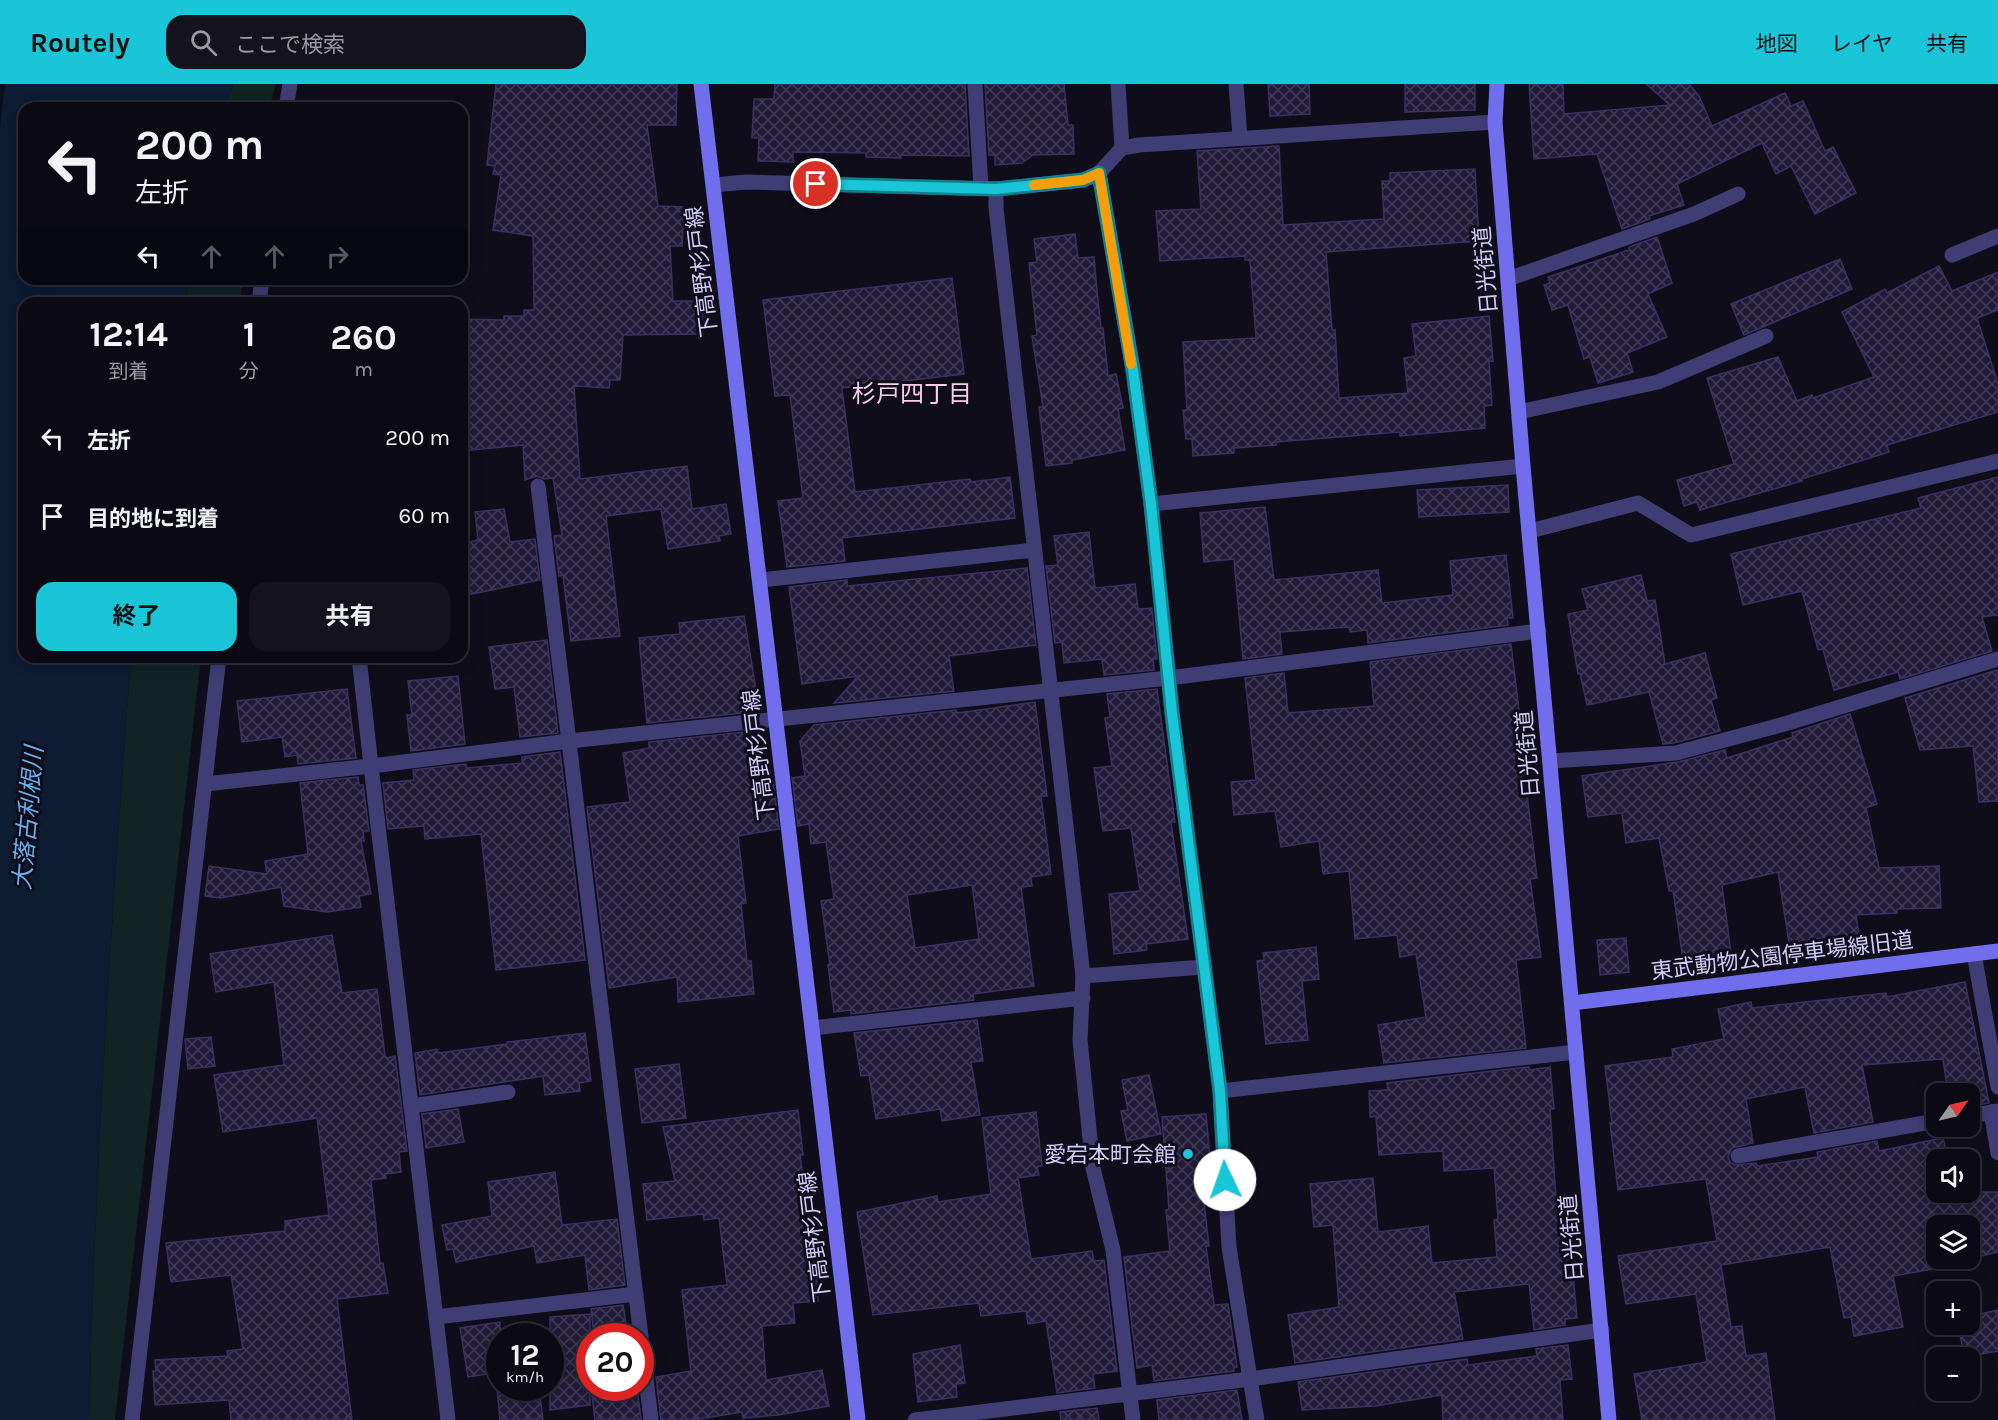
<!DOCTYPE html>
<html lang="ja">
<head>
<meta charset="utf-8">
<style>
  :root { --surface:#0b0a14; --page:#14131d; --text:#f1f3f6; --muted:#9a9aa0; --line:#2b2b34; --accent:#1ac5d7 }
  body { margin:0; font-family:Karla,"Noto Sans JP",sans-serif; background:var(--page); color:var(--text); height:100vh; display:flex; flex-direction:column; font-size:22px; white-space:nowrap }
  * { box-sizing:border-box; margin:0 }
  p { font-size:20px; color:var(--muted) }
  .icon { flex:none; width:33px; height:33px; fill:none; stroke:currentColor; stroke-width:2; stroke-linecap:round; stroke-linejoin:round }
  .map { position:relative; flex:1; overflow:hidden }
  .sheet { position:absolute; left:18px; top:213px; width:450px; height:366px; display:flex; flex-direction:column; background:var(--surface); border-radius:18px; box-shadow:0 3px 15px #0003,0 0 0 2px var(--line) }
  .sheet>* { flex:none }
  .top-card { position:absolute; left:18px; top:18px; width:450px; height:183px; border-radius:18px; box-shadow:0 3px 15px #0003,0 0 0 2px var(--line); background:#0b0a14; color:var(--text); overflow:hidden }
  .needle { width:39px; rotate:56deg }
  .controls { position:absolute; left:1926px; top:999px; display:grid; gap:12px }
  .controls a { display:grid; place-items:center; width:54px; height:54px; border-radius:12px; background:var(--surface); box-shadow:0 3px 15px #0003,0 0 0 2px var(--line); font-size:30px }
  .speed { position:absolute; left:486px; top:1239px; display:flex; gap:12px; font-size:30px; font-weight:700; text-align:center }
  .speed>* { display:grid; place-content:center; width:78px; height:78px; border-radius:50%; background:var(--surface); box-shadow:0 3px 15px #0003,0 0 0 2px var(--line); line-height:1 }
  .speed small { font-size:15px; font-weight:400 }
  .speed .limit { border:9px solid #d22; background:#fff; color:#111 }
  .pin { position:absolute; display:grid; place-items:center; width:51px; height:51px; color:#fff; margin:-26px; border:3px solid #fff; border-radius:50%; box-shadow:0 2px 6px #0007 }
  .me { position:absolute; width:66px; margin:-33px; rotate:357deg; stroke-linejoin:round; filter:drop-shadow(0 0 4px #0008) }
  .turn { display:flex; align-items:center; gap:21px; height:126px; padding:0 18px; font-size:27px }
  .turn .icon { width:78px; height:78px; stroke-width:2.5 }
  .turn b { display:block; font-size:42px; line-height:51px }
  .lanes { display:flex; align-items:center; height:57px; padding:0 18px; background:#0003; justify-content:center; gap:30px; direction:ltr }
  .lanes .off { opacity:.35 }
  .eta { display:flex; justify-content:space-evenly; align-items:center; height:102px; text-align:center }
  .eta b { font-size:36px; font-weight:700; line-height:42px }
  .primary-button { display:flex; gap:12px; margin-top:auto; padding:12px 18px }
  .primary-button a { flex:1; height:69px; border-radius:18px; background:var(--accent); color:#111; font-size:24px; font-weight:700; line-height:69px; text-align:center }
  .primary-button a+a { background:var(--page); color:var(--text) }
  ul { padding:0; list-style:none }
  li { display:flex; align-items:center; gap:18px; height:78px; padding:0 18px }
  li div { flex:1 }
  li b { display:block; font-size:22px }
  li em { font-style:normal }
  header { display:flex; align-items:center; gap:36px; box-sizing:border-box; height:84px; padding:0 30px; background:var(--accent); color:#111 }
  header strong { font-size:28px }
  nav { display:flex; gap:33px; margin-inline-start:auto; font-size:21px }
  .search { width:420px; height:54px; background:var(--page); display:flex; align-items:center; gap:15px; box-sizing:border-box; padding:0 21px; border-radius:18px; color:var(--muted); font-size:22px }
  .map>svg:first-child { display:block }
  .grass { fill:#112323 }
  .water { fill:#0d1b33 }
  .building { fill:url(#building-cross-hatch); stroke:#3a3062; stroke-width:1.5; fill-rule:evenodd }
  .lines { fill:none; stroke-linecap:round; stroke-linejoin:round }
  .lane { stroke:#3f3d74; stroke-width:15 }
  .street { stroke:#3f3d74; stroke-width:15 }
  .secondary { stroke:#716eee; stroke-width:15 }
  .route-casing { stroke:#11808c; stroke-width:15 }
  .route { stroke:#1ac5d7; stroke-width:10 }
  .slow { stroke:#f59e0b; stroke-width:10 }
  .poi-dot { fill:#1ac5d7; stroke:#0f0d1a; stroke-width:2 }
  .labels { text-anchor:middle; stroke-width:6; stroke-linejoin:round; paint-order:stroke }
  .street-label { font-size:22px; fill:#d1ccf9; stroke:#0f0d1a }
  .poi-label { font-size:22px; fill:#d1ccf9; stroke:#0f0d1a; text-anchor:end }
  .neighbourhood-label { font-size:24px; fill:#f9ceea; stroke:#0f0d1a }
  .water-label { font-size:24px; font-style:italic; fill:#66afed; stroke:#0f0d1a }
</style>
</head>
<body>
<header>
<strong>Routely</strong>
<div class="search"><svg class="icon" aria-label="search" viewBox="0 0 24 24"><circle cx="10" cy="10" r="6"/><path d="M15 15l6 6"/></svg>ここで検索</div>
<nav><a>地図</a><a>レイヤ</a><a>共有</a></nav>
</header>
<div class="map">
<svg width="1998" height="1336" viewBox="0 0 1998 1336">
  <defs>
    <pattern id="building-cross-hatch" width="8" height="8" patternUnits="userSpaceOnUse" patternTransform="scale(1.5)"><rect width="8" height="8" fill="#211b39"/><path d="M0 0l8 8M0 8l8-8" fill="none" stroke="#403b56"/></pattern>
  </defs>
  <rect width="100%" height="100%" fill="#0f0d1a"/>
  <g class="grass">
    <path d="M233,0H276L269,24H227Z"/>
    <path d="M189,195H243L240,219H185Z"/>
    <path d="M131,573H201L115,1336H89C95,1081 112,827 131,573Z"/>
  </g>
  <path class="water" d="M5,0H233L227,24H24V195H189L185,219H24V573H131C112,827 95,1081 89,1336H0V44Z"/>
  <g class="building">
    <path d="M496,0H677L676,41H647L658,122L684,123L682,162H670L673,217H702L703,250L623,251L620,296H610L609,304L574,302L580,395L687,382L692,425L726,420L731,450L719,452L720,457L668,465L661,425L606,432L620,552L571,557L563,491L559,492L554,452L562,451L553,394L544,395L537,392L525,396L523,361L462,367V235L504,236V232H524V226H534L533,152L493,146L501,91L493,90L495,82L487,81Z"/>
    <path d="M775,0H965L969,72L901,71V74L866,73V69L793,68V78L758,77L759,54H752L754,15H774Z"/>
    <path d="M985,0H1064L1068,41H1073L1074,70L1033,71L1022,79L995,81V71H989Z"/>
    <path d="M1268,0H1309L1310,30L1270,32Z"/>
    <path d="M1405,0H1475V26L1405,28Z"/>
    <path d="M1529,0H1563L1564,30L1670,21L1646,0H1689L1699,12L1712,42L1785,9L1791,22L1803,17L1825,67L1833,63L1856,109L1815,130L1791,82L1776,90L1762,59L1677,100L1684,121L1649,132L1650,135L1622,145L1597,70L1534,75Z"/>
    <path d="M1279,62L1283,141L1384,135L1382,97H1390V89L1475,85L1479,157L1326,168L1332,246H1335L1339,314L1408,309L1404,274L1416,272L1412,240L1489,232L1493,277L1489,278L1492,321L1484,322L1485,344L1400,352V348L1276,358V361L1234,364V369L1193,372L1192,355H1186L1183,326H1187L1183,258L1256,254L1250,176H1245V172L1160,177L1156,127L1201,125L1197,67Z"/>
    <path d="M1075,150L1078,174L1094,173L1098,217L1101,244H1103L1108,292L1116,290L1123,324L1118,325L1125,366L1072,376V379L1046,382L1039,323H1043L1032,252L1037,251L1029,179L1037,178L1034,155Z"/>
    <path d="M1657,153L1672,199L1648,210L1667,253L1627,269L1633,288L1598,299L1590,273L1584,275L1568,221L1552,226L1544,201L1550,199L1548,193L1629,166V163Z"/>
    <path d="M1840,175L1852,205L1744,251L1731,220Z"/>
    <path d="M1939,182L1952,207L1998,188V226L1977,234L1998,300V328L1887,361L1889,368L1802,395V397L1700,426L1697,418L1684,422L1677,396L1734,380L1707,294L1778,273L1797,317L1812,311L1813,314L1874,293L1842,228L1885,205L1887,209Z"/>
    <path d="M952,194L964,290L842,304L855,408L970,395L971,398L1010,393L1015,434L842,454L845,477L787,483L778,417L803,414L790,311L775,312L763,216Z"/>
    <path d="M1998,393V531L1982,533L1992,567L1900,595L1898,588L1834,606L1823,565L1818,566L1802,507L1743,521L1731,470L1921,424L1918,414Z"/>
    <path d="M1508,401L1509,428L1419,433L1417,406Z"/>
    <path d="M1265,423L1274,496L1378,486L1382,519L1453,511L1450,477L1506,471L1513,534H1507L1508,541L1368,559L1367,546L1350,548L1349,543L1280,548L1282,570L1243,575L1234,475L1204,478L1200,429Z"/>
    <path d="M504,425L510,458L535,455L540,496L462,512V476L469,475L465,459L478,456L475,428Z"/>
    <path d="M1089,448L1095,504L1135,500L1138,525L1152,524L1157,575H1153L1154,586L1104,591L1102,575L1064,579L1062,558L1055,559L1046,482L1058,481L1054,452Z"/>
    <path d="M1027,484L1036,561L949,572L954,607L834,619L858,592L802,600L789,503L847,496V502Z"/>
    <path d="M1641,491L1647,517L1655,516L1665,580L1705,569L1717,614L1711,616L1720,647L1674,659L1663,660L1649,608L1587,621L1580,589L1578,590L1568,530L1588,526L1582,505Z"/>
    <path d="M744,532L756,606L747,607L748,615L741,616L742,629L647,639L639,554L680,550L679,539Z"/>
    <path d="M547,556L558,649L520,653L514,603L495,605L489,563Z"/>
    <path d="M1511,560L1528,702H1526L1537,794L1530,795L1541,873L1516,876L1526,964L1384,979L1378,941L1426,933L1416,870L1400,873L1397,851L1355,855L1349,787L1323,790L1319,757L1281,763L1275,727L1234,731L1231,698L1256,696L1245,594L1284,589L1288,629L1374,622L1370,578Z"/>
    <path d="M1997,586L1998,717L1979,718L1973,662L1920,666L1905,614Z"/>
    <path d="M458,592L465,660L411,667L407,631H412L408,597Z"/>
    <path d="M347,605L356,674L298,680L297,671L285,673L282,653L242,658L237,617Z"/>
    <path d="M1157,605L1175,738H1171L1188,855L1146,860L1147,866L1114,870L1109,810L1140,807L1131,744L1103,747L1094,684L1112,682L1105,634L1110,633L1107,610Z"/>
    <path d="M1035,618L1047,712H1041L1051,790L1031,793L1032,802L1021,803L1034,902L973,910L974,916L851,930V926L834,928L828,881H830L821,817L834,815L826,758L811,760L809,740L798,742L792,694L805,692L800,657L814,641L956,626L957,629ZM972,801L979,855L915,864L907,811Z"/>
    <path d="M1850,630L1877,720L1866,724L1879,784L1939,782L1941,824L1897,825V829L1856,831L1859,851L1830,855L1829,853L1789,859L1778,788L1722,801L1731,869L1683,876L1673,807H1669L1659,754L1626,759L1622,729L1588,733L1582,692L1678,678L1725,666L1727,674L1793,653L1792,649Z"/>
    <path d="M745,648L751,701L773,698L779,745L738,752L746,819L741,820L747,877H751L754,910L678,918L677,893L609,904L587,723L630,718L623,669L649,664V658Z"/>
    <path d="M560,668L585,876L496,886L481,750L425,755L424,742L388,745L383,699L414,696L413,686L466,680L467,684L522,679V673Z"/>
    <path d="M358,693L359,701H363L369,747H363L364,757H361L371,810L359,812L361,823L327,828L284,822L281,803L220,814L205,812L209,782L267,790L265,777L308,770L300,699Z"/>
    <path d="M332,851L342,909L377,905L385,972L387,974L395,972L407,1067L399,1068L401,1088L385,1090L386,1094L371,1096L380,1179H383L388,1209L337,1215L352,1336H231L229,1316L155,1321L153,1287H156L155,1276L228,1272L227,1267L243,1265L231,1191L171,1198L166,1159L285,1147V1137L329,1131L317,1034L223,1048L214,991L284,981L274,898L216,908L210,870Z"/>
    <path d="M1626,854L1629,888L1600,891L1597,856Z"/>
    <path d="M1316,863L1319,895L1302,897L1308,956L1266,960L1257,877L1264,876L1263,869Z"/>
    <path d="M1965,898L1989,1019L1970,1022V1010H1948L1943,975L1862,981L1873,1038L1814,1049L1805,1003L1746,1015L1753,1059L1732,1064L1728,1073L1730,1078L1735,1081L1756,1079L1757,1082L1818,1073L1817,1068L1877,1057L1879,1067L1943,1054L1948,1076H1936V1108H1998V1168L1961,1177L1962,1180L1893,1192L1903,1243L1854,1252L1851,1233L1844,1234L1830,1163L1721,1181L1731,1243L1742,1242L1746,1272L1766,1269L1775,1336H1642L1634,1290L1707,1278L1696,1210L1626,1220L1618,1172L1717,1157L1706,1095L1618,1106L1610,1039H1612L1605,982L1673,973L1672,965L1724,955L1718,925L1751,918L1752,924L1886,909L1887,913ZM1936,1142H1970V1174H1936Z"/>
    <path d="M977,936L983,977L971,978L980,1031L942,1037L940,1025L876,1035L869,991L861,992L854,949Z"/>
    <path d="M585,949L591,997L579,999L580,1007L545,1011L543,992L420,1011L415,969L437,965L438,969L507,960V958Z"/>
    <path d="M211,953L215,982L188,985L185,955Z"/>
    <path d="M679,980L686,1034L642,1039L635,985Z"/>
    <path d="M1529,983V986L1550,983L1554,1025H1550L1557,1130H1564L1569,1180H1572L1577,1234L1565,1235V1241L1534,1246L1529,1200L1454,1208L1463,1255L1295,1279L1288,1231L1339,1223L1333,1141L1314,1143L1310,1100L1373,1094L1378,1148L1428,1142L1432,1179L1497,1173L1494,1136L1498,1135L1494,1084L1444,1087L1443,1067L1379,1071L1376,1032L1370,1033L1369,1007L1388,1006L1387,999Z"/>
    <path d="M1149,991L1161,1050L1127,1057L1121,1027L1128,1026L1122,996Z"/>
    <path d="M458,1025L464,1058L426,1064L422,1030Z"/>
    <path d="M798,1026L803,1071H800L809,1137L813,1136L818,1217L793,1219L795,1239L762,1242L766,1296L822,1286L829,1322L778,1331L743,1334L742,1328L693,1336H661L656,1293L691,1287L682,1206L727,1201L719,1134L704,1136L703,1130L647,1136L643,1100L675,1097L663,1043Z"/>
    <path d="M1036,1028L1042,1082L1037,1083L1039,1091L1018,1094L1031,1175L1092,1167L1094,1177L1104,1176L1117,1287L1093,1290L1095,1304L1057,1309L1046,1237L1028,1240L1026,1227L981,1232L979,1219L873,1231L857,1128L937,1112L938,1118L991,1110L982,1034Z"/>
    <path d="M1206,1030L1213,1108L1203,1109L1209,1162H1206L1214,1221L1228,1220L1237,1283H1234V1287L1154,1297L1152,1281L1137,1284L1124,1173L1170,1167L1166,1126L1169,1125L1162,1033Z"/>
    <path d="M555,1088L562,1141L617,1135L625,1201L589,1206L585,1171L537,1179L534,1162L456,1178L453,1165L447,1166L442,1141L492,1132L488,1098Z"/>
    <path d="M623,1221L628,1252H594L591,1225Z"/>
    <path d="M1998,1226V1267L1964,1273L1958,1240H1970V1232Z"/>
    <path d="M590,1230V1321L550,1326V1233Z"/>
    <path d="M500,1238V1288L468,1293L460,1244Z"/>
    <path d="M960,1261L965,1299L956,1300L957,1313L918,1318L913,1270Z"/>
    <path d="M1568,1261L1572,1295L1560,1296L1563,1336H1443L1442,1311L1375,1322L1302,1326L1298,1298L1467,1275L1468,1281L1537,1272L1536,1265Z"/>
    <path d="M497,1304H539L543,1336H500Z"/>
    <path d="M591,1304H637L641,1336H595Z"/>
    <path d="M1237,1306L1242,1336H1159L1157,1316Z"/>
    <path d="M1097,1324L1099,1336H1061L1060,1328Z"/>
  </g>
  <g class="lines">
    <g class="lane">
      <path d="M975,0L981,104"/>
      <path d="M286,24L290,0"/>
      <path d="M259,219L262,195"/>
      <path d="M761,496L1034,466"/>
      <path d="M1169,594L1172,629L1220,1007L1229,1163L1250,1295"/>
      <path d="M1083,892L1204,883"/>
      <path d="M812,944L1083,914"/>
      <path d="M1220,1007L1576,968"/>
    </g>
    <g class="street">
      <path d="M1118,0L1122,64"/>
      <path d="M1236,0L1240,53"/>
      <path d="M1099,89L1133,286L1151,420L1169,594"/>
      <path d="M714,101L746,98L996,105L1084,96L1099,89L1122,64L1139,61L1495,38"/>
      <path d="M996,105V124L1083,892L1080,956L1093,1084L1113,1166L1133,1336"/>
      <path d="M1952,171L1998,152"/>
      <path d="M1508,195L1694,130L1738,110"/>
      <path d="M1519,328L1658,298L1766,252"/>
      <path d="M538,402L651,1336"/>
      <path d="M1151,420L1523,382"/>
      <path d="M1530,447L1638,419L1691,451L1998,377"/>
      <path d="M1551,677L1676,669L1781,641L1998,575"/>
      <path d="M205,700L371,682L359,573"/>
      <path d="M1974,870L1998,1003"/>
      <path d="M411,1022L508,1008"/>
      <path d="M1991,1028L1998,1069"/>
      <path d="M1970,1032L1998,1027"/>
      <path d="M1738,1072L1936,1037"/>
      <path d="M436,1233L636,1210"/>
      <path d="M1250,1295L1257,1336"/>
      <path d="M132,1336L219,573"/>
      <path d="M448,1336L371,682L569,657L1169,594L1539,547"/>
      <path d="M915,1336L1250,1295L1602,1246"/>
    </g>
    <g class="secondary">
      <path d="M701,0L858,1336"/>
      <path d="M1497,0L1495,38L1523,382L1609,1336"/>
      <path d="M1572,919L1998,867"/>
    </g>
  </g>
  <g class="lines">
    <g class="route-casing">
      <path id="route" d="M816,100L996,105L1083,96L1099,89L1133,286L1151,420L1172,629L1220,1007L1225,1096"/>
    </g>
    <use href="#route" class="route"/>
    <path class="slow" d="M1034,101L1083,96L1099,89L1131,280"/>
  </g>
  <circle class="poi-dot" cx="1188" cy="1070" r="6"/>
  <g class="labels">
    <g class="street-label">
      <text transform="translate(1485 186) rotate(-95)" y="8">日光街道</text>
      <text transform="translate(701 188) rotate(-97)" y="8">下高野杉戸線</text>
      <text transform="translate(1527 670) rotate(-95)" y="8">日光街道</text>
      <text transform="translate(758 671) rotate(-97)" y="8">下高野杉戸線</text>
      <text transform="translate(1782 871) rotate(-7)" y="8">東武動物公園停車場線旧道</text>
      <text transform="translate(814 1153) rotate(-97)" y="8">下高野杉戸線</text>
      <text transform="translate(1571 1154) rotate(-95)" y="8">日光街道</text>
    </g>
    <g class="poi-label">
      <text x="1176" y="1078">愛宕本町会館</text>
    </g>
    <g class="neighbourhood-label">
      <text x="912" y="318">杉戸四丁目</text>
    </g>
    <g class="water-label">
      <text transform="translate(28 734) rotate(-85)" y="8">大落古利根川</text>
    </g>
  </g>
</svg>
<div class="controls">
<a><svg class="needle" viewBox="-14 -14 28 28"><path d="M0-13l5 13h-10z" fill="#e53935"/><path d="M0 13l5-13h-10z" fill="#9a9aa0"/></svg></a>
<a><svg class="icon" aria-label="sound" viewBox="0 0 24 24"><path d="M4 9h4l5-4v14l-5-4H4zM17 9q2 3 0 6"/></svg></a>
<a><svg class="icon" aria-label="layers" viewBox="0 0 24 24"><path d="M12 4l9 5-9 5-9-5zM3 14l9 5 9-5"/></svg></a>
<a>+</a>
<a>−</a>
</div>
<div class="speed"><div>12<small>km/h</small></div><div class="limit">20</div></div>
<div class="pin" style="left:816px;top:100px;background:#d93025"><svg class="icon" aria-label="arrive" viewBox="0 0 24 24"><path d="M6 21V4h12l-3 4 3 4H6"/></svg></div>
<svg class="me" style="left:1225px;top:1096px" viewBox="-20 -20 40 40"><circle r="19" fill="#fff"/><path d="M0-13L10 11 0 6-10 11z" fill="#1ac5d7"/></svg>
<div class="top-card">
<div class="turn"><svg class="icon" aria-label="left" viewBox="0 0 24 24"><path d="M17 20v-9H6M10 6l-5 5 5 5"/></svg><div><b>200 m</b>左折</div></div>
<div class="lanes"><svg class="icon" aria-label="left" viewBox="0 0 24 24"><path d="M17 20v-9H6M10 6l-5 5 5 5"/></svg><svg class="icon off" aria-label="ahead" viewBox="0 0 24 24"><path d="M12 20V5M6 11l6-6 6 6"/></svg><svg class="icon off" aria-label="ahead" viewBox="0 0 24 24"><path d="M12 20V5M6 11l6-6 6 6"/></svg><svg class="icon off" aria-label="right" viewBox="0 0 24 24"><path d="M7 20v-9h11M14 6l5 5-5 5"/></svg></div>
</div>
<section class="sheet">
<div class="eta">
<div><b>12:14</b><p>到着</p></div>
<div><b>1</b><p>分</p></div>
<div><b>260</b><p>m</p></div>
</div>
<ul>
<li><svg class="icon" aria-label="left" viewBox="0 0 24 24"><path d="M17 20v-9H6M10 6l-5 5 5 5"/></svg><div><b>左折</b></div><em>200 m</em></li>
<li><svg class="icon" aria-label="arrive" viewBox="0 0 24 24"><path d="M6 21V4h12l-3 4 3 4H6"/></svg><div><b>目的地に到着</b></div><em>60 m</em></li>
</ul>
<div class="primary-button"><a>終了</a><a>共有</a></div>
</section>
</div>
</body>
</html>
